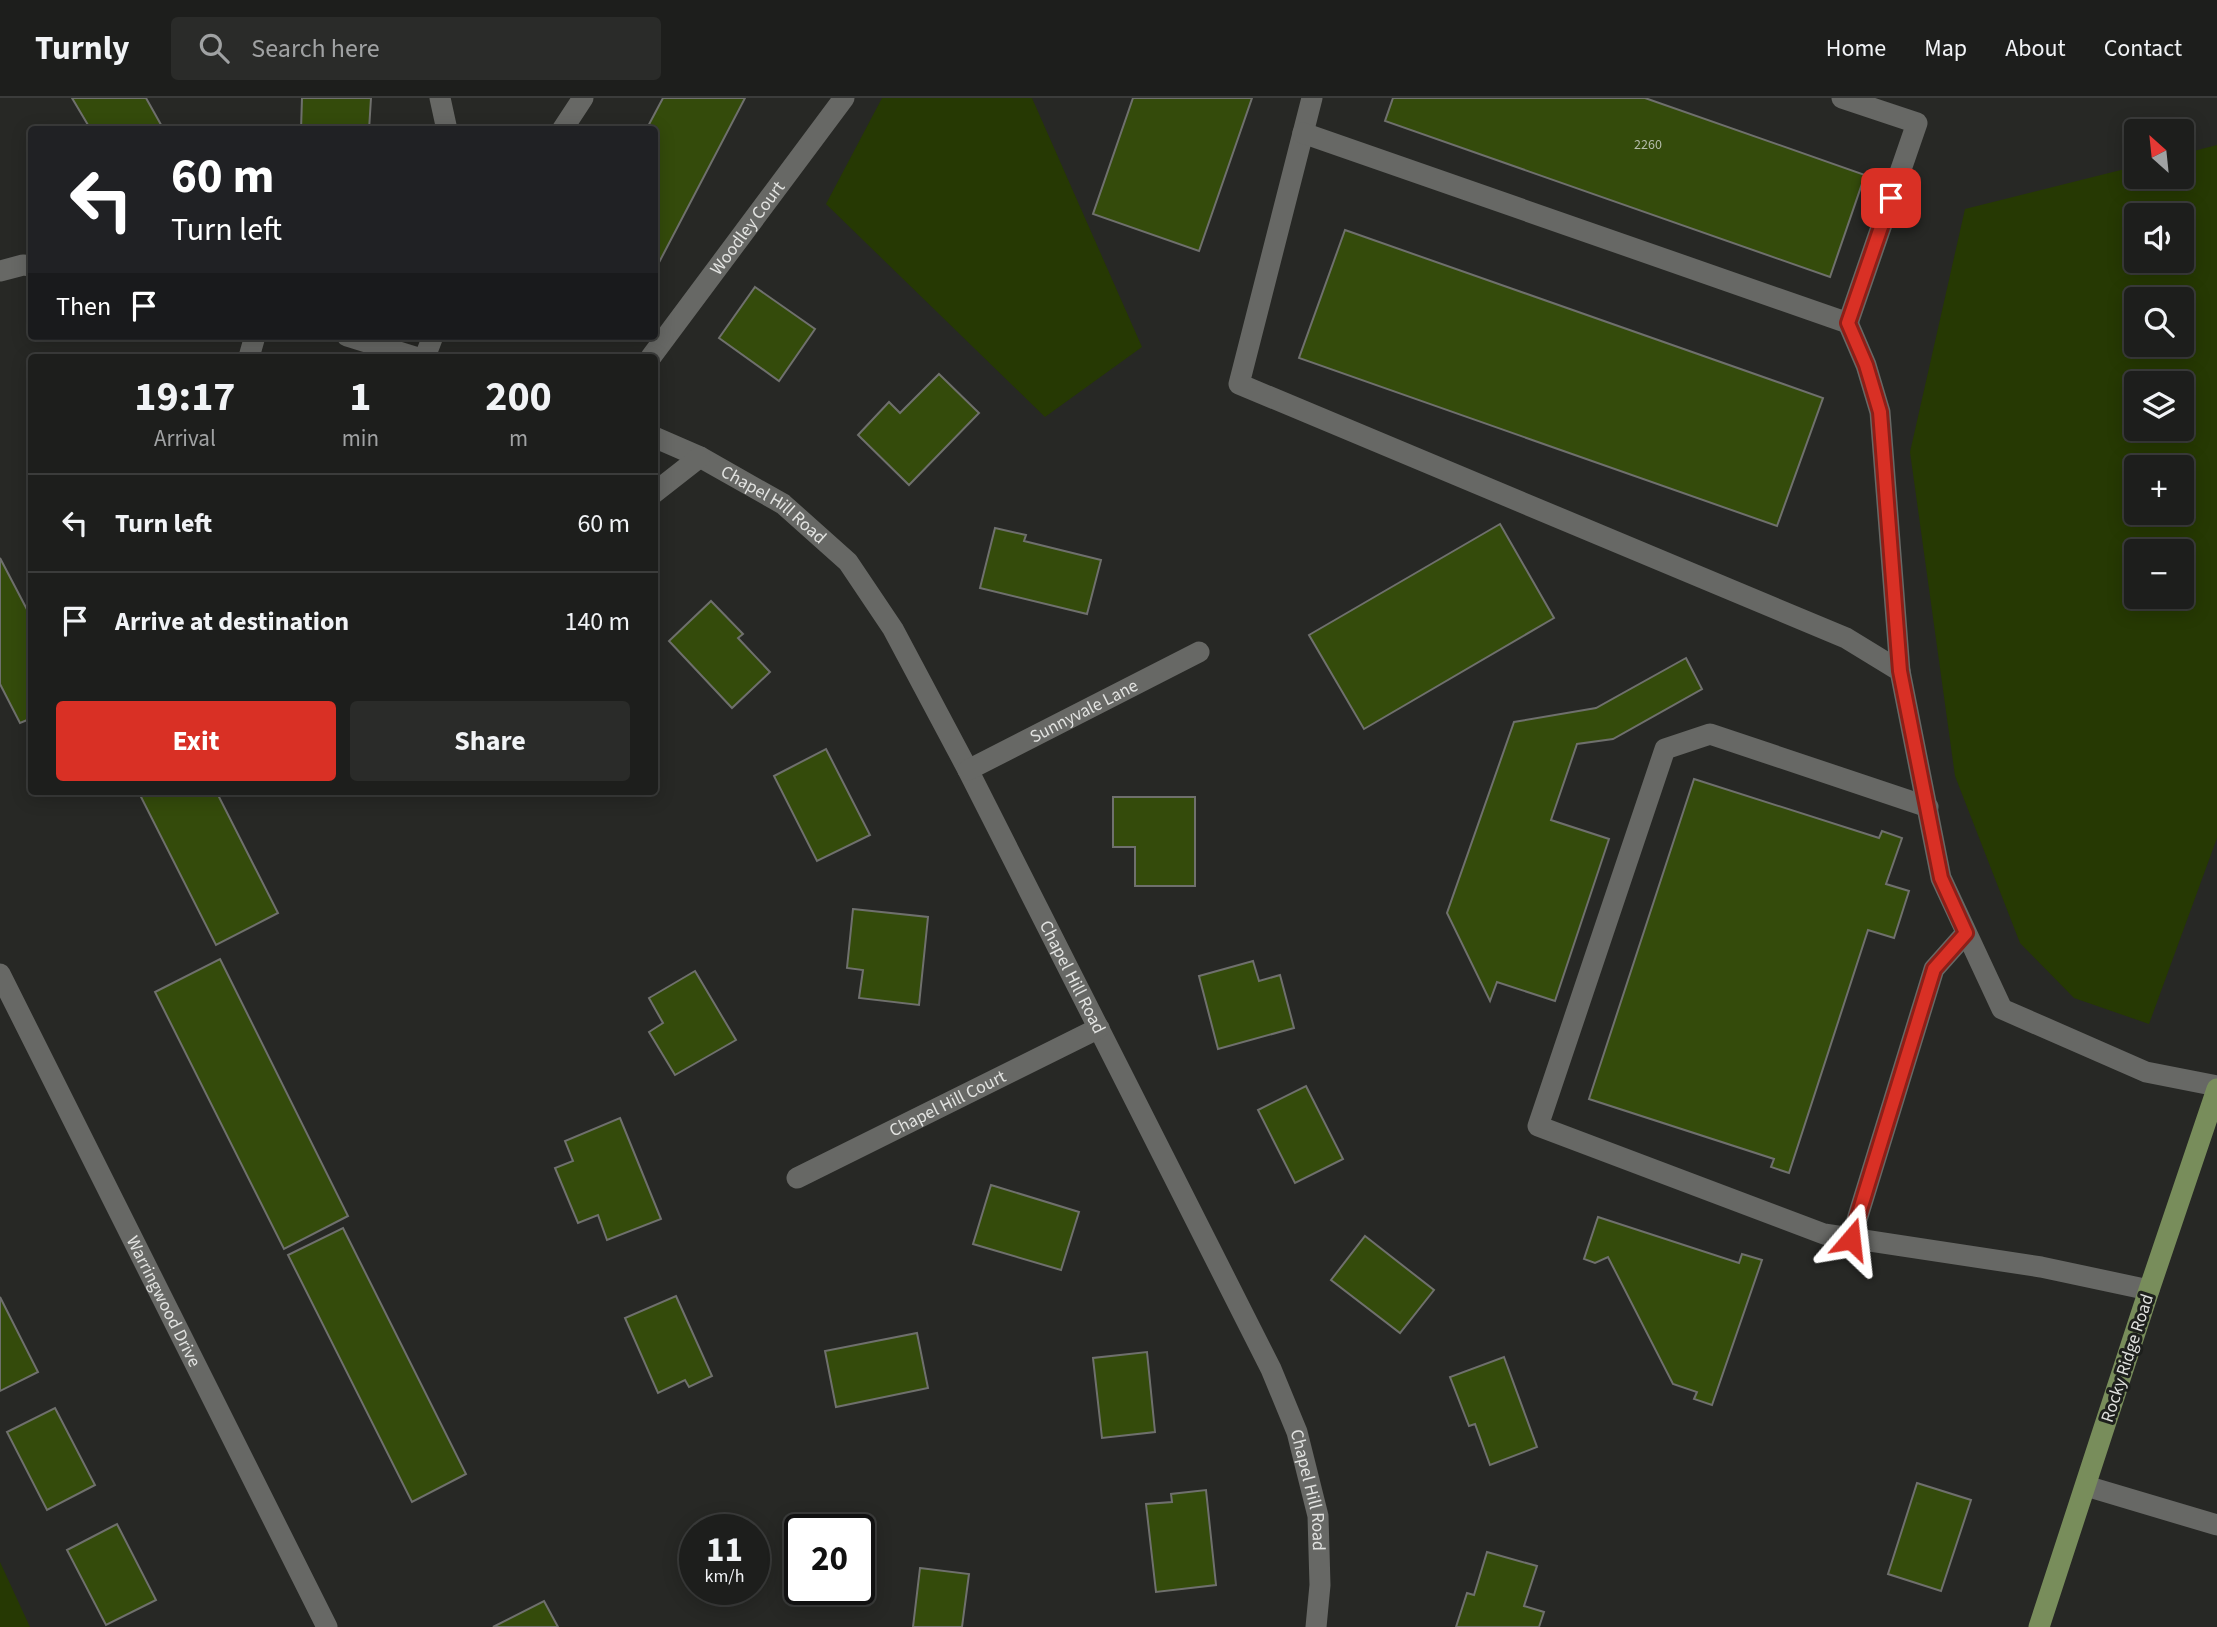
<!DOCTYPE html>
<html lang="en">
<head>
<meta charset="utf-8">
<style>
  :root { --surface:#1d1e1c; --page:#2a2b29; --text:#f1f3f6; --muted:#a0a2a3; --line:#3b3c3b; --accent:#d93025 }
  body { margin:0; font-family:"Source Sans 3",sans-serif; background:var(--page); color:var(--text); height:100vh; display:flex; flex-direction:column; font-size:26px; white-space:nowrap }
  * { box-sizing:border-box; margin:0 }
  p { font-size:23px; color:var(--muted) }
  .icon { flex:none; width:38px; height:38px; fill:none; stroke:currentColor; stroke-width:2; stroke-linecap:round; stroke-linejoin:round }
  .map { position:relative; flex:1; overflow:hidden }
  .details { position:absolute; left:28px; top:256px; width:630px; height:441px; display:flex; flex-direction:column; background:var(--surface); border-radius:7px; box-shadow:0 4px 18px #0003,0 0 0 2px var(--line) }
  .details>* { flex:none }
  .hud { position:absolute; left:28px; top:28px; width:630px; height:214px; border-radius:7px; box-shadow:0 4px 18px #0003,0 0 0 2px var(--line); background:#202124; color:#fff; overflow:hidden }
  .needle { width:46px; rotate:333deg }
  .fabs { position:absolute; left:2124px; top:21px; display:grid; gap:14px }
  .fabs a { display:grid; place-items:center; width:70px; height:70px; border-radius:7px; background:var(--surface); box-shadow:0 4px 18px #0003,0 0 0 2px var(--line); font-size:35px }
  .speed { position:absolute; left:679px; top:1416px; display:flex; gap:14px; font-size:35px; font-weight:700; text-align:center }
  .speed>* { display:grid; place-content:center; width:91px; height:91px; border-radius:50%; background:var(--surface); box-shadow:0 4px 18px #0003,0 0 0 2px var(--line); line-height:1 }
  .speed small { font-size:18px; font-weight:400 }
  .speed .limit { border:4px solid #111; border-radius:10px; background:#fff; color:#111 }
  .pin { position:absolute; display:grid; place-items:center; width:60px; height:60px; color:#fff; margin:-30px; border-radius:14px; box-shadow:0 4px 10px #0006 }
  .me { position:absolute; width:77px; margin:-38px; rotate:17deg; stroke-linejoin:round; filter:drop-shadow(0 0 5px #0008) }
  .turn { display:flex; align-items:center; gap:24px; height:147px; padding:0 28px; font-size:32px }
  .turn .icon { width:91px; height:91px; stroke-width:2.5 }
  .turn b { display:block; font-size:49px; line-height:60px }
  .then { display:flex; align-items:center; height:66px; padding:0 28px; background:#0003; gap:14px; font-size:26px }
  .eta { display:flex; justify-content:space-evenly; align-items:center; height:119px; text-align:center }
  .eta b { font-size:42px; font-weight:700; line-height:49px }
  .primary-button { display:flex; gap:14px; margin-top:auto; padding:14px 28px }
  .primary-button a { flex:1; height:80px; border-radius:7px; background:var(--accent); color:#fff; font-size:28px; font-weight:700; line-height:80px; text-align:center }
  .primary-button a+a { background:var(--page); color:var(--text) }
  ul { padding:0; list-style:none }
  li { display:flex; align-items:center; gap:21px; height:98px; padding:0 28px; border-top:2px solid var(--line) }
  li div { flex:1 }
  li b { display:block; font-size:26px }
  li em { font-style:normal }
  header { display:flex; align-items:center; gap:42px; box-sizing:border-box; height:98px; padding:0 35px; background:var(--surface); border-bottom:2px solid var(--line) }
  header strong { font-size:33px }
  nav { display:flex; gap:38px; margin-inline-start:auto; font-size:24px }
  .search { width:490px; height:63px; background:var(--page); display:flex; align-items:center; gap:18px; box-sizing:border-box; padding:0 24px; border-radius:7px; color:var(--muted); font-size:26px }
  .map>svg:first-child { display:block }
  .green { fill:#263903; fill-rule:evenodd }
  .building { fill:#344b0b; stroke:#6f706d; stroke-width:2 }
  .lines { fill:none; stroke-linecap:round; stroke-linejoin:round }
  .minor { stroke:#676865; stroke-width:21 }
  .major { stroke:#788d5b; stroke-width:21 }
  .route-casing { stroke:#8d1f18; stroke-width:18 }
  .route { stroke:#d93025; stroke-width:12 }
  .labels { text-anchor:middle; stroke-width:6; stroke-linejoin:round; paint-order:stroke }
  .number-label { font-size:14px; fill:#b6bdac }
  .street-label { font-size:18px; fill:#e2e3e1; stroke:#1d1f1c }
</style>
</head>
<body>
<header>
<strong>Turnly</strong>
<div class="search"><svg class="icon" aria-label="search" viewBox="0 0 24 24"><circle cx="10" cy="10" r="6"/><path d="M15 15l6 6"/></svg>Search here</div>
<nav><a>Home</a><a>Map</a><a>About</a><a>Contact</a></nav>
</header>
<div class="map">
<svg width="2217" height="1529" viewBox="0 0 2217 1529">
  <rect width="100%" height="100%" fill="#272825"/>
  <g class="green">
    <path d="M882,0H1032L1142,249L1045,319L826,106Z"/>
    <path d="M2217,47V740L2149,926L2074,900L2020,845L1955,678L1910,354L1965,111L2137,68V79H2182V56ZM2137,117H2182V163H2137ZM2137,201H2182V247H2137ZM2137,285H2182V331H2137ZM2137,369H2182V415H2137ZM2137,453H2182V499H2137Z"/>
    <path d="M0,1464L30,1529H0Z"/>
  </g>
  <g class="building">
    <path d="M72,0H146L164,32H91Z"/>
    <path d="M302,0H371L369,32H301Z"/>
    <path d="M663,0H745L654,174V32H646Z"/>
    <path d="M1133,0H1252L1199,153L1093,116Z"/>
    <path d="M1393,0H1645L1865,77L1830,179L1385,23Z"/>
    <path d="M1345,132L1823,300L1777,428L1299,260Z"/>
    <path d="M755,189L815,231L779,283L719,240Z"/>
    <path d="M939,276L979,315L909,387L858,337L889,304L900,315Z"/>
    <path d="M1500,426L1554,520L1364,631L1309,537Z"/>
    <path d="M995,430L1026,437L1024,443L1101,462L1087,516L980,490Z"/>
    <path d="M0,460L32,521V620L20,625L0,586Z"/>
    <path d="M711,503L743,536L738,540L770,574L732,610L669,543Z"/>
    <path d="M1686,560L1702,591L1613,641L1577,646L1551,722L1609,741L1555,903L1497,884L1490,903L1447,815L1514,624L1596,610Z"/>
    <path d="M826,651L870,737L817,763L774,678Z"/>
    <path d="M1694,681L1879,740L1882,733L1902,740L1886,786L1909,793L1894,840L1868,832L1789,1075L1771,1069L1774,1061L1589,1001Z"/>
    <path d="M138,693H216L278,815L216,847Z"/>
    <path d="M1113,699H1195V788H1135V749H1113Z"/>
    <path d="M853,811L928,819L919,907L859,900L863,872L847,870Z"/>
    <path d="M220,861L348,1118L284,1151L155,894Z"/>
    <path d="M1253,863L1259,883L1280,877L1294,930L1218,951L1199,878Z"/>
    <path d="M695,873L736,942L675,977L649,934L663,925L649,900Z"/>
    <path d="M1306,988L1343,1061L1295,1085L1258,1012Z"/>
    <path d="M620,1020L661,1121L607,1142L598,1117L578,1125L555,1070L573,1063L565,1043Z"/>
    <path d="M991,1087L1079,1114L1061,1172L973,1146Z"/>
    <path d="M1598,1119L1739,1165L1742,1156L1762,1162L1712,1307L1694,1301L1697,1294L1673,1286L1608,1159L1595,1165L1584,1161Z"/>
    <path d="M343,1130L466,1376L412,1404L288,1157Z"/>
    <path d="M1365,1138L1434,1192L1400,1235L1331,1182Z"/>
    <path d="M676,1198L712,1278L689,1289L685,1282L658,1295L625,1220Z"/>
    <path d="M0,1199L38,1274L0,1293Z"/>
    <path d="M917,1235L928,1290L836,1309L825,1253Z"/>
    <path d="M1147,1254L1155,1334L1102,1340L1093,1260Z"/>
    <path d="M1504,1259L1537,1349L1490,1367L1475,1326L1469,1328L1450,1279Z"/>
    <path d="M55,1310L95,1387L47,1412L7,1334Z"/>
    <path d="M1917,1385L1971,1402L1941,1493L1888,1476Z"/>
    <path d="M1206,1392L1216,1487L1156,1494L1146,1406L1172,1404L1171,1396Z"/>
    <path d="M117,1426L156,1502L106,1527L67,1452Z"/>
    <path d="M1487,1454L1537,1468L1524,1508L1544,1514L1539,1529H1456L1467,1495L1474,1497Z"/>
    <path d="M920,1470L969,1476L962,1529H913Z"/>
    <path d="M544,1503L558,1529H493Z"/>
  </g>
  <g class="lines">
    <g class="minor">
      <path d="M440,0L447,32"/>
      <path d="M1312,0L1239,286L1846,540L1900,573L1941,780L2002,911L2146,974L2217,988"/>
      <path d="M562,32L583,0"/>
      <path d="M1303,35L1848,225L1917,25L1842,0"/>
      <path d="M0,173L23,167L32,168"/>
      <path d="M1848,225L1866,267L1880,314L1900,573"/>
      <path d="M347,238L415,259"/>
      <path d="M249,259L255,238"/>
      <path d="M425,259L433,238"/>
      <path id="s1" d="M651,259L844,0"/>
      <path id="s2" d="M654,339L700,359L783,406L848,464L893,531L968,672L1271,1271L1297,1334L1318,1418L1320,1487L1316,1529"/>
      <path d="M654,395L700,359"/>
      <path id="s3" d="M968,672L1199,554"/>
      <path d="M1928,709L1710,636L1665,651L1538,1028L1824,1136L2041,1169L2149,1192"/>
      <path id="s4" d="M0,876L327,1529"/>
      <path id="s5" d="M797,1080L1099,930"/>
      <path d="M1851,1141L1934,871L1966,835"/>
      <path d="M2086,1388L2217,1427"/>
    </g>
    <path class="major" d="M2039,1529L2149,1192L2217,991"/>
  </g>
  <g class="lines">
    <g class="route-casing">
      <path id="route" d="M1851,1141L1934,871L1966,835L1941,780L1900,573L1880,314L1866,267L1848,225L1891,100"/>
    </g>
    <use href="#route" class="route"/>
  </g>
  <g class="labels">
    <g class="number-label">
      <text x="1648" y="51">2260</text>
    </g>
    <g class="street-label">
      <text dy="6" stroke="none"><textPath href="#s1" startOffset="161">Woodley Court</textPath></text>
      <text dy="6" stroke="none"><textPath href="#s2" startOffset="138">Chapel Hill Road</textPath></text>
      <text dy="6" stroke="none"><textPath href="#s3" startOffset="130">Sunnyvale Lane</textPath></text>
      <text dy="6" stroke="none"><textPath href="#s2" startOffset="705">Chapel Hill Road</textPath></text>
      <text dy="6" stroke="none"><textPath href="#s5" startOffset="168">Chapel Hill Court</textPath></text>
      <text dy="6" stroke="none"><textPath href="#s4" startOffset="366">Warringwood Drive</textPath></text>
      <text transform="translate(2127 1260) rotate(-72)" y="6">Rocky Ridge Road</text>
      <text dy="6" stroke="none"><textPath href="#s2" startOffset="1272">Chapel Hill Road</textPath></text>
    </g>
  </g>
</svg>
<div class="fabs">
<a><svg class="needle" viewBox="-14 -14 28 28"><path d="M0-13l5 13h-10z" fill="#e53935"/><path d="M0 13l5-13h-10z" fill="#a0a2a3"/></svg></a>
<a><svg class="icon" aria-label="sound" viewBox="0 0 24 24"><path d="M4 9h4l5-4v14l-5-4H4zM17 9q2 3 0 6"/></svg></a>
<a><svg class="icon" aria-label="search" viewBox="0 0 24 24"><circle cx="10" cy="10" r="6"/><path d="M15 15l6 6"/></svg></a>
<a><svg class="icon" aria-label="layers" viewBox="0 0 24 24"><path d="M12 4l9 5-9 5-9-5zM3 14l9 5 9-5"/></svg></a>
<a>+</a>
<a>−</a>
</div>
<div class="speed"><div>11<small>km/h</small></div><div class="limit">20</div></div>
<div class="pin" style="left:1891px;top:100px;background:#d93025"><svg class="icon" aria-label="arrive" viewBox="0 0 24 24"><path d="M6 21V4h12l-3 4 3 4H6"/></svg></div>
<svg class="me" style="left:1851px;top:1141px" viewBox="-20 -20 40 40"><path d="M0-17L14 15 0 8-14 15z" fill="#d93025" stroke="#fff" stroke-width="4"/></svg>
<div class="hud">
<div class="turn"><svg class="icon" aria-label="left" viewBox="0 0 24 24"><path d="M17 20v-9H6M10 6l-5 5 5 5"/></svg><div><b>60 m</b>Turn left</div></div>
<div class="then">Then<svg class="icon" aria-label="arrive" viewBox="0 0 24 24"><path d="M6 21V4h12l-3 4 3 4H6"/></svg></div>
</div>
<section class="details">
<div class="eta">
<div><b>19:17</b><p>Arrival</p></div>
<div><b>1</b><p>min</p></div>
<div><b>200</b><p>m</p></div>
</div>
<ul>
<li><svg class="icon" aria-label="left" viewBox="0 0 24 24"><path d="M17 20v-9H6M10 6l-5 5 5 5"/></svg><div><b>Turn left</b></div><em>60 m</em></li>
<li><svg class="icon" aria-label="arrive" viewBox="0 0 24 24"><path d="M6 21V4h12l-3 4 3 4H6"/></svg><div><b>Arrive at destination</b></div><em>140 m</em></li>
</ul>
<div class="primary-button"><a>Exit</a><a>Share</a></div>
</section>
</div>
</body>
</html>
